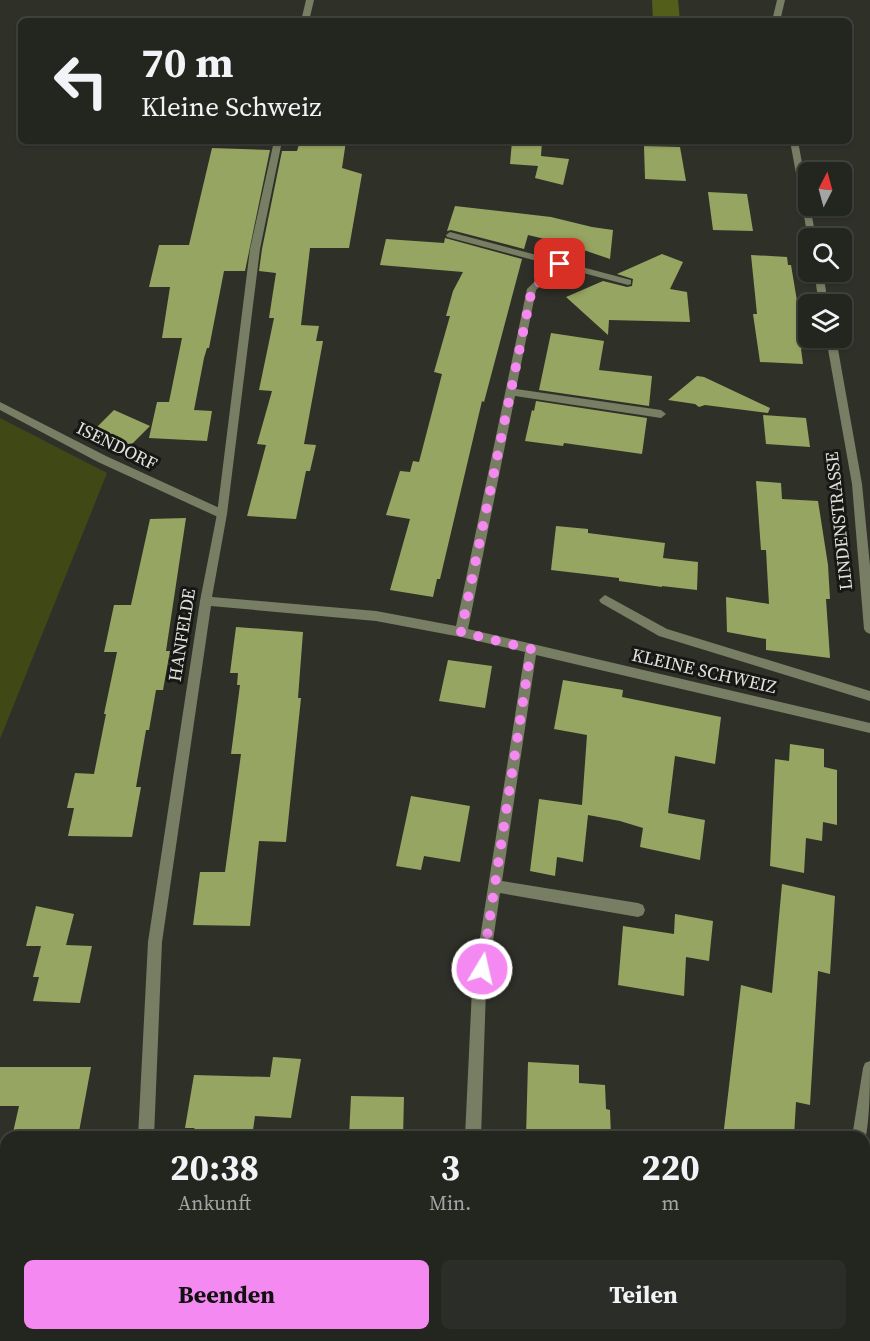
<!DOCTYPE html>
<html lang="de">
<head>
<meta charset="utf-8">
<style>
  :root { --surface:#23251f; --page:#2b2d28; --text:#f1f3f6; --muted:#a3a5a4; --line:#40423d; --accent:#f489f1 }
  body { margin:0; font-family:"Source Serif 4",serif; background:var(--page); color:var(--text); height:100vh; display:flex; flex-direction:column; font-size:22px; white-space:nowrap }
  * { box-sizing:border-box; margin:0 }
  p { font-size:20px; color:var(--muted) }
  .icon { flex:none; width:33px; height:33px; fill:none; stroke:currentColor; stroke-width:2; stroke-linecap:round; stroke-linejoin:round }
  .map { position:relative; flex:1; overflow:hidden }
  .sheet { position:absolute; left:0px; top:1131px; width:870px; height:210px; display:flex; flex-direction:column; background:var(--surface); border-radius:18px 18px 0 0; box-shadow:0 2px 4px #0004,0 0 0 2px var(--line) }
  .sheet>* { flex:none }
  .hud { position:absolute; left:18px; top:18px; width:834px; height:126px; border-radius:9px; box-shadow:0 2px 4px #0004,0 0 0 2px var(--line); background:#23251f; color:var(--text); overflow:hidden }
  .needle { width:39px; rotate:6deg }
  .buttons { position:absolute; left:798px; top:162px; display:grid; gap:12px }
  .buttons a { display:grid; place-items:center; width:54px; height:54px; border-radius:9px; background:var(--surface); box-shadow:0 2px 4px #0004,0 0 0 2px var(--line); font-size:30px }
  .pin { position:absolute; display:grid; place-items:center; width:51px; height:51px; color:#fff; margin:-26px; border-radius:12px; box-shadow:0 3px 9px #0006 }
  .me { position:absolute; width:66px; margin:-33px; rotate:9deg; stroke-linejoin:round; filter:drop-shadow(0 0 4px #0008) }
  .turn { display:flex; align-items:center; gap:21px; height:126px; padding:0 24px; font-size:27px }
  .turn .icon { width:78px; height:78px; stroke-width:2.5 }
  .turn b { display:block; font-size:42px; line-height:51px }
  .eta { display:flex; justify-content:space-evenly; align-items:center; height:102px; text-align:center }
  .eta b { font-size:36px; font-weight:700; line-height:42px }
  .action { display:flex; gap:12px; margin-top:auto; padding:12px 24px }
  .action a { flex:1; height:69px; border-radius:9px; background:var(--accent); color:#111; font-size:24px; font-weight:700; line-height:69px; text-align:center }
  .action a+a { background:var(--page); color:var(--text) }
  .map>svg:first-child { display:block }
  .green { fill:#404816 }
  .forest { fill:#535e1b }
  .building { fill:#97a562 }
  .lines { fill:none; stroke-linecap:round; stroke-linejoin:round }
  .service { fill:#787e63; fill-rule:evenodd }
  .minor { fill:#787e63; fill-rule:evenodd }
  .route { stroke:#f489f1; stroke-width:10; stroke-dasharray:0 18 }
  .labels { text-anchor:middle; stroke-width:6; stroke-linejoin:round; paint-order:stroke }
  .street-label { font-size:18px; fill:#e1e2dd; stroke:#171815 }
</style>
</head>
<body>
<div class="map">
<svg width="870" height="1341" viewBox="0 0 870 1341">
  <rect width="100%" height="100%" fill="#2f3129"/>
  <path class="green" d="M0,418L107,473L0,739Z"/>
  <path class="forest" d="M652,0H678L680,21H653Z"/>
  <g class="building">
    <path d="M300,141H346L342,168L362,174L349,248H310L301,325L319,326L316,341H323L304,444L316,445L310,471H306L296,519L247,516L266,445L257,444L272,391L259,390L274,318H269L276,273L259,271L262,249L282,151H297Z"/>
    <path d="M512,141H542L541,156L569,159L563,185L535,178L538,166L510,164Z"/>
    <path d="M644,146L680,147L686,181L645,179Z"/>
    <path d="M212,148L270,150L245,271H224L209,348H207L204,358L194,410L212,411L207,441L149,438L157,402H169L182,338H162L170,287H149L159,245H189Z"/>
    <path d="M708,192L747,194L753,231L713,230Z"/>
    <path d="M455,206L551,217L592,227L613,230L610,259L566,244L528,235L524,249L451,230L447,231Z"/>
    <path d="M445,238L522,259L484,402L482,401L440,579H437L433,597L390,590L410,519L386,515L400,471L410,472L413,461L419,462L442,374L434,372L450,316H446L453,291L463,272L380,265L386,239L444,243Z"/>
    <path d="M662,254L683,262L670,289L687,292L690,322L609,320L608,335L566,297L603,281L627,287L632,286L633,279L617,274Z"/>
    <path d="M751,255L787,257L788,265H791L805,349H801L803,364L760,362L753,314H757Z"/>
    <path d="M551,333L604,341L599,370L652,376L649,406L539,390Z"/>
    <path d="M697,376L704,377L770,408L768,413L705,405L699,407L695,404L668,400Z"/>
    <path d="M536,401L647,418L642,454L564,443L563,446L525,441L532,410L534,411Z"/>
    <path d="M114,410L150,426L126,450L91,433Z"/>
    <path d="M763,415L806,418L810,447L766,444Z"/>
    <path d="M756,481L781,483L782,499L818,501L828,565L830,599H826L830,658L766,650V639L727,632L726,597L769,604L766,550H761Z"/>
    <path d="M186,518L166,651H170L163,690H156L149,730H146L136,787H141L132,837L68,836L74,808H67L75,773L94,774L106,714H104L117,652H104L114,605H131L150,519Z"/>
    <path d="M556,526L588,529V533L665,543L663,558L698,562L697,590L662,586V587L619,581V578L551,570Z"/>
    <path d="M236,627L303,632L298,698H301L286,842L259,841L250,926L193,925L200,872H225L241,754H231L240,685H237L238,673H230Z"/>
    <path d="M448,660L492,666L485,708L439,701Z"/>
    <path d="M563,680L623,690L622,697L721,717L715,764L675,756L668,813L705,820L700,860L640,847L643,828L620,821L588,815L583,862L557,857L555,876L530,871L539,799L582,805L587,735L554,729Z"/>
    <path d="M790,744L824,749V767L837,770V825L823,822L822,841L806,838L804,873L770,866L775,759L789,761Z"/>
    <path d="M411,796L470,806L460,862L424,856L421,870L396,866Z"/>
    <path d="M782,884L835,896L830,974L818,971L810,1105L796,1102L794,1137H723L741,985L772,993Z"/>
    <path d="M36,906L74,914L66,945L92,946L80,1003L33,1001L39,977H33L41,946H26Z"/>
    <path d="M675,914L713,921L709,961L686,957L684,996L618,985L623,926L674,934Z"/>
    <path d="M273,1057L301,1059L291,1118L255,1116L252,1137H201L194,1128H185L194,1075L270,1077Z"/>
    <path d="M528,1062L579,1065V1083L605,1085L606,1109L610,1110L611,1137H526Z"/>
    <path d="M0,1067H91L78,1137H12L19,1106H0Z"/>
    <path d="M351,1096L404,1097L403,1137H349Z"/>
  </g>
  <g class="lines">
    <g class="service">
      <path d="M0,402L106,456L226,511L227,514L222,518L218,517L98,462L0,410Z"/>
      <path d="M605,595L667,629L870,691V701L659,636L601,603L599,600Z"/>
    </g>
    <g class="minor">
      <path d="M306,0H314L309,21H301Z"/>
      <path d="M777,0H785L780,21H772Z"/>
      <path d="M274,141H282L260,249L227,514L212,597L376,611L456,626L527,289L552,265L447,237L446,235L450,232L631,280V284L628,285L561,267L536,290L516,389L661,410L666,414L661,418L515,396L468,629L870,723V733L536,655L502,881L638,903L643,905L645,910L643,915L638,917L500,893L486,989L481,1137H465L472,989L525,652L461,637L376,621L211,606L162,942L154,1137H138L148,942L200,601L217,514L250,249Z"/>
      <path d="M790,141H798L808,196V206H810L816,238H808Z"/>
      <path d="M814,272H823L828,304H819Z"/>
      <path d="M826,338H836L862,484L870,566V634L866,632L864,629L852,484Z"/>
      <path d="M870,1061C870,1081 870,1127 864,1143V1137H852L863,1068L865,1063Z"/>
      <path d="M128,1335H144L143,1341H127Z"/>
      <path d="M822,1335H838L837,1341H821Z"/>
    </g>
  </g>
  <g class="lines">
    <path class="route" d="M482,969L531,649L461,632L532,289L560,264"/>
  </g>
  <g class="labels">
    <g class="street-label">
      <text transform="translate(117 446) rotate(26)" y="6">ISENDORF</text>
      <text transform="translate(839 521) rotate(-96)" y="6">LINDENSTRASSE</text>
      <text transform="translate(182 635) rotate(-81)" y="6">HANFELDE</text>
      <text transform="translate(704 671) rotate(13)" y="6">KLEINE SCHWEIZ</text>
    </g>
  </g>
</svg>
<div class="buttons">
<a><svg class="needle" viewBox="-14 -14 28 28"><path d="M0-13l5 13h-10z" fill="#e53935"/><path d="M0 13l5-13h-10z" fill="#a3a5a4"/></svg></a>
<a><svg class="icon" aria-label="search" viewBox="0 0 24 24"><circle cx="10" cy="10" r="6"/><path d="M15 15l6 6"/></svg></a>
<a><svg class="icon" aria-label="layers" viewBox="0 0 24 24"><path d="M12 4l9 5-9 5-9-5zM3 14l9 5 9-5"/></svg></a>
</div>
<div class="pin" style="left:560px;top:264px;background:#d93025"><svg class="icon" aria-label="arrive" viewBox="0 0 24 24"><path d="M6 21V4h12l-3 4 3 4H6"/></svg></div>
<svg class="me" style="left:482px;top:969px" viewBox="-20 -20 40 40"><circle r="17" fill="#f489f1" stroke="#fff" stroke-width="3"/><path d="M0-11L8 9 0 5-8 9z" fill="#fff"/></svg>
<div class="hud">
<div class="turn"><svg class="icon" aria-label="left" viewBox="0 0 24 24"><path d="M17 20v-9H6M10 6l-5 5 5 5"/></svg><div><b>70 m</b>Kleine Schweiz</div></div>
</div>
<section class="sheet">
<div class="eta">
<div><b>20:38</b><p>Ankunft</p></div>
<div><b>3</b><p>Min.</p></div>
<div><b>220</b><p>m</p></div>
</div>
<div class="action"><a>Beenden</a><a>Teilen</a></div>
</section>
</div>
</body>
</html>
